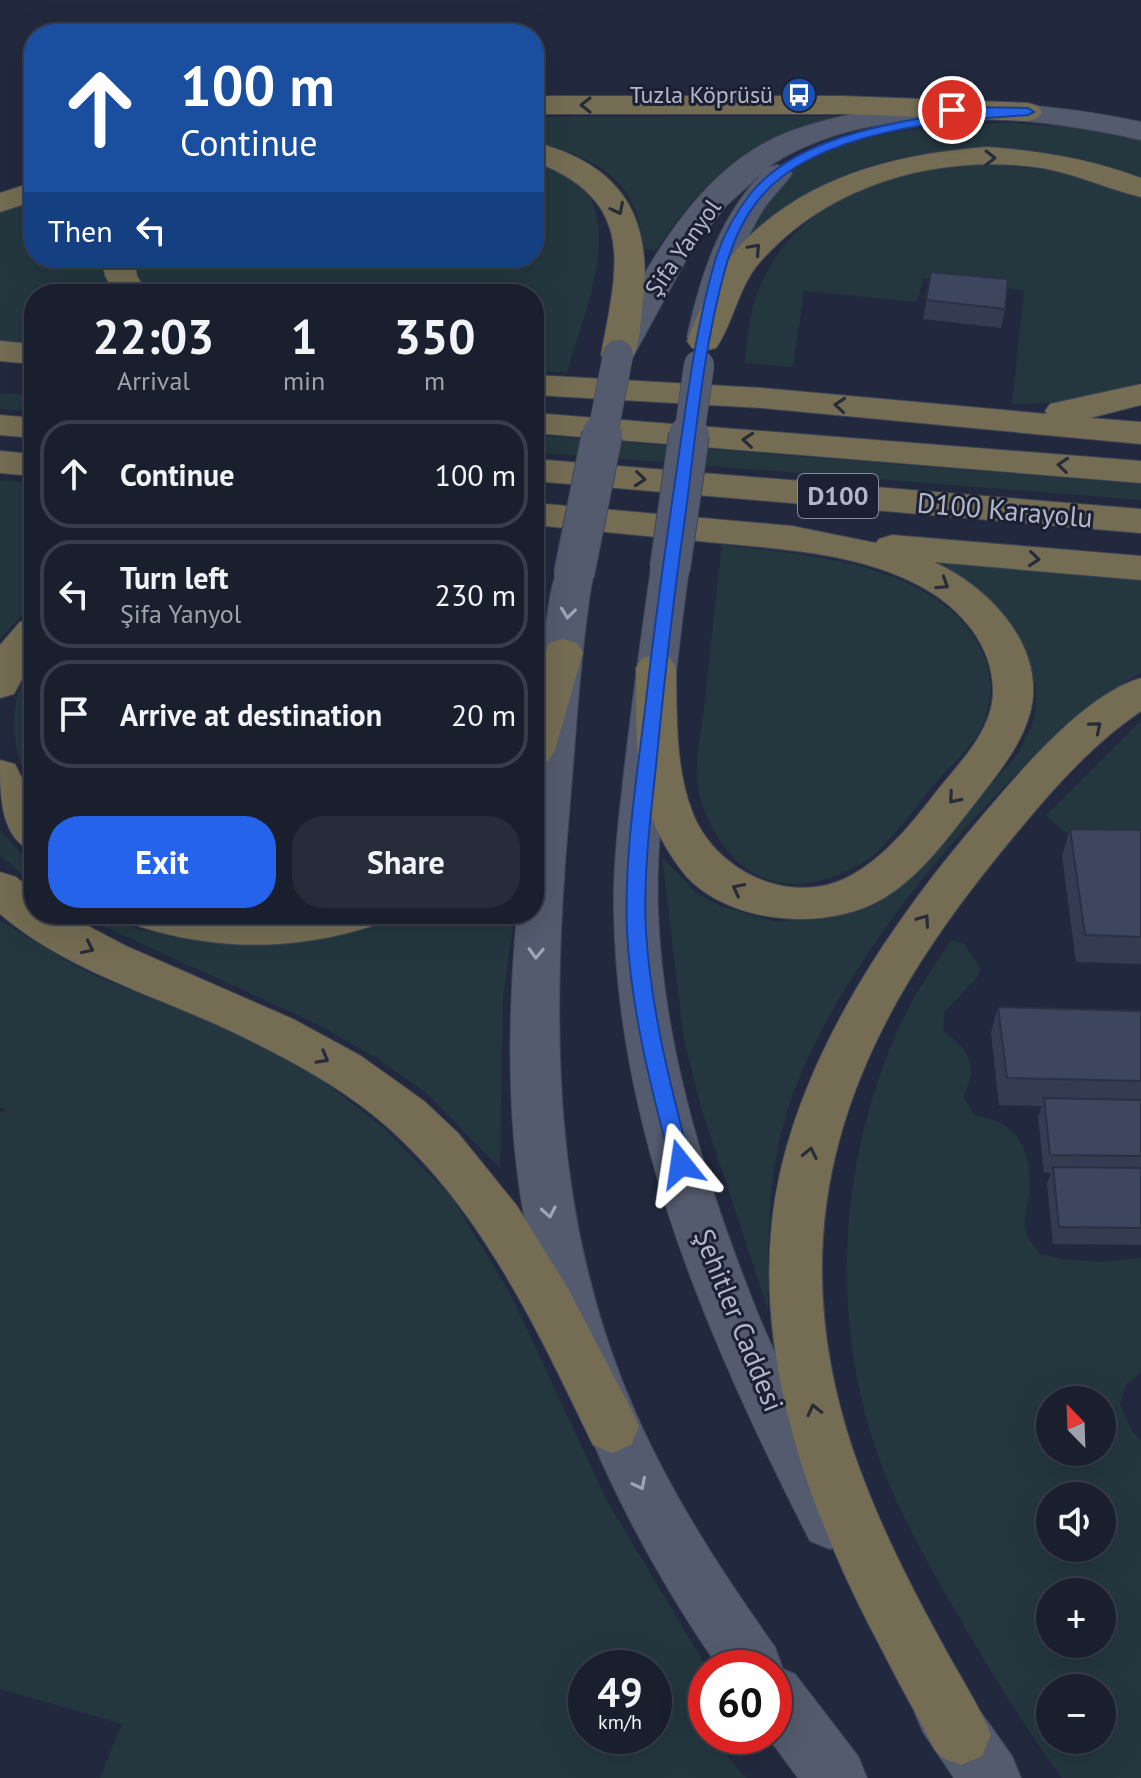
<!DOCTYPE html>
<html lang="en">
<head>
<meta charset="utf-8">
<style>
  :root { --surface:#1a1f2e; --page:#272c3a; --text:#f1f3f6; --muted:#9fa2aa; --line:#383d4a; --accent:#2563eb }
  body { margin:0; font-family:"PT Sans",sans-serif; background:var(--page); color:var(--text); height:100vh; display:flex; flex-direction:column; font-size:30px; white-space:nowrap }
  * { box-sizing:border-box; margin:0 }
  p { font-size:26px; color:var(--muted) }
  .icon { flex:none; width:44px; height:44px; fill:none; stroke:currentColor; stroke-width:2; stroke-linecap:round; stroke-linejoin:round }
  .map { position:relative; flex:1; overflow:hidden }
  .details { position:absolute; left:24px; top:284px; width:520px; height:640px; display:flex; flex-direction:column; background:var(--surface); border-radius:32px; box-shadow:0 8px 32px #0002,0 0 0 2px var(--line) }
  .details>* { flex:none }
  .guide { position:absolute; left:24px; top:24px; width:520px; height:244px; border-radius:32px; box-shadow:0 8px 32px #0002,0 0 0 2px var(--line); background:#1a4fa0; color:#fff; overflow:hidden }
  .needle { width:52px; rotate:337deg }
  .fabs { position:absolute; left:1036px; top:1386px; display:grid; gap:16px }
  .fabs a { display:grid; place-items:center; width:80px; height:80px; border-radius:50%; background:var(--surface); box-shadow:0 8px 32px #0002,0 0 0 2px var(--line); font-size:40px }
  .speed { position:absolute; left:568px; top:1650px; display:flex; gap:16px; font-size:40px; font-weight:700; text-align:center }
  .speed>* { display:grid; place-content:center; width:104px; height:104px; border-radius:50%; background:var(--surface); box-shadow:0 8px 32px #0002,0 0 0 2px var(--line); line-height:1 }
  .speed small { font-size:20px; font-weight:400 }
  .speed .limit { border:12px solid #d22; background:#fff; color:#111 }
  .pin { position:absolute; display:grid; place-items:center; width:68px; height:68px; color:#fff; margin:-34px; border:4px solid #fff; border-radius:50%; box-shadow:0 2px 8px #0007 }
  .me { position:absolute; width:88px; margin:-44px; rotate:345deg; stroke-linejoin:round; filter:drop-shadow(0 0 6px #0008) }
  .turn { display:flex; align-items:center; gap:28px; height:168px; padding:0 24px; font-size:36px }
  .turn .icon { width:104px; height:104px; stroke-width:2.5 }
  .turn b { display:block; font-size:56px; line-height:68px }
  .then { display:flex; align-items:center; height:76px; padding:0 24px; background:#0003; gap:16px; font-size:30px }
  .eta { display:flex; justify-content:space-evenly; align-items:center; height:136px; text-align:center }
  .eta b { font-size:48px; font-weight:700; line-height:56px }
  .cta { display:flex; gap:16px; margin-top:auto; padding:16px 24px }
  .cta a { flex:1; height:92px; border-radius:32px; background:var(--accent); color:#fff; font-size:32px; font-weight:700; line-height:92px; text-align:center }
  .cta a+a { background:var(--page); color:var(--text) }
  ul { padding:0; list-style:none }
  li { display:flex; align-items:center; gap:24px; height:108px; margin:0 16px 12px; padding:0 8px; border:4px solid var(--line); border-radius:32px }
  li div { flex:1 }
  li b { display:block; font-size:30px }
  li em { font-style:normal }
  .map>svg:first-child { display:block }
  .green { fill:#24373f; fill-rule:evenodd }
  .lines { fill:none; stroke-linecap:round; stroke-linejoin:round }
  .major-casing { stroke:#3f4557; stroke-width:2 }
  .highway-casing { stroke:#3e4456; stroke-width:2 }
  .major { fill:#545b6e; fill-rule:evenodd }
  .highway { fill:#746d53; fill-rule:evenodd }
  .major-bridge-far1-casing { stroke:#3f4557; stroke-width:31; stroke-linecap:butt }
  .major-bridge-casing { stroke:#3f4557; stroke-width:42; stroke-linecap:butt }
  .major-bridge-far1 { stroke:#545b6e; stroke-width:30 }
  .major-bridge { stroke:#545b6e; stroke-width:40 }
  .wall { fill:#353b51 }
  .building { fill:#3e455e; stroke:#2b3042; stroke-width:2 }
  .oneway { stroke:#282c38 }
  .oneway2 { stroke:#9fa5b7 }
  .route { fill:#2563eb; stroke:#184099; stroke-width:2 }
  .labels { text-anchor:middle; stroke-width:6; stroke-linejoin:round; paint-order:stroke }
  .far-poi-label { font-size:24px; fill:#b2b7c9; stroke:#1b2133; text-anchor:end }
  .far-street-label { font-size:24px; fill:#b2b7c9; stroke:#1b2133 }
  .shield { fill:#1b2133; stroke:#858a9c; stroke-width:2 }
  .shield-label { font-size:26px; font-weight:bold; fill:#b2b7c9 }
  .street-label { font-size:28px; fill:#b2b7c9; stroke:#1b2133 }
</style>
</head>
<body>
<div class="map">
<svg width="1141" height="1778" viewBox="0 0 1141 1778">
  <rect width="100%" height="100%" fill="#22293e"/>
  <g class="green">
    <path d="M846,116C754,138 709,172 656,250L644,249C636,175 599,161 534,141V117Z"/>
    <path d="M1014,123L1078,128L1141,141V178C1045,143 916,136 824,185C797,200 771,225 746,244L745,235C756,219 766,197 779,183C832,129 944,124 1014,123Z"/>
    <path d="M534,160C546,164 563,168 573,176C627,220 582,317 567,373L534,370V294H148L139,282L132,258H534Z"/>
    <path d="M992,164L1068,172L1141,197V382C1100,398 1055,405 1012,404L1024,290L923,278L917,302L804,291L793,367L745,363C747,335 750,306 763,280C803,193 906,167 992,164Z"/>
    <path d="M34,198V258H101L104,276L113,294H34V349L0,348V211Z"/>
    <path d="M0,393L34,395V412L0,409Z"/>
    <path d="M534,435L1141,484V500L534,452Z"/>
    <path d="M0,480L34,483V603L0,639Z"/>
    <path d="M722,545C807,555 937,562 981,649C994,675 993,704 980,730C970,749 951,766 937,781C918,804 900,830 878,851C869,860 855,867 842,873C775,903 725,869 702,804C691,774 701,732 705,701C710,649 716,597 722,545Z"/>
    <path d="M926,562L1141,579V672C1009,756 839,957 789,1105C767,1171 768,1241 768,1310L701,1107L684,1040L662,857L696,893L721,906L776,922L836,915L916,870L1018,754L1034,720L1036,703V685L1023,648Z"/>
    <path d="M34,655V792C7,747 7,700 34,655Z"/>
    <path d="M1141,720V849C1101,844 1075,847 1046,815Z"/>
    <path d="M0,830L34,867V885L0,855Z"/>
    <path d="M77,914H101L137,929L224,944L311,940L365,929L409,914H515L503,996L500,1168L426,1093L378,1059L317,1024Z"/>
    <path d="M0,920L67,961L98,977L209,1020L318,1077L385,1129L452,1198L510,1293L607,1501L707,1668L706,1736H723L728,1757L746,1778H100L122,1724L0,1689V1112L6,1111L0,1107ZM586,1668H654V1736H586Z"/>
    <path d="M951,940L964,944L980,968L978,977L944,1012L943,1030C958,1043 976,1057 970,1079C968,1086 965,1090 964,1098L975,1116C1020,1121 1032,1152 1029,1194C1028,1205 1022,1221 1026,1232C1028,1239 1035,1247 1040,1254L1060,1259L1101,1262L1141,1258V1373L1127,1383L1120,1403L1131,1429L1141,1441V1778H1062C1024,1726 990,1671 958,1615C923,1555 887,1492 868,1424C830,1291 844,1142 904,1017C917,990 935,965 951,940ZM1050,1400H1102V1452H1050ZM1050,1496H1102V1548H1050ZM1050,1592H1102V1644H1050ZM1050,1688H1102V1740H1050Z"/>
  </g>
  <g class="lines">
    <g class="major-casing">
      <g id="major">
        <path d="M946,102C1013,102 1076,108 1141,122V140C1027,114 870,99 768,167L777,165L788,168L792,174C782,188 770,198 761,213C738,251 729,294 721,337L716,344L704,347L692,344L687,337C701,275 718,219 763,172L726,206L692,249L630,362L618,365L606,362L601,355C644,271 696,166 791,131C841,113 893,106 946,102Z"/>
        <path d="M670,556L683,559L689,568C680,636 672,704 666,773C661,819 656,865 658,911C663,1046 705,1179 754,1304C783,1379 827,1448 858,1522L850,1541L830,1549L810,1541C711,1347 617,1133 614,911C613,864 619,818 624,772C632,704 641,636 651,568L657,559Z"/>
        <path d="M574,562L587,565L593,574C580,654 576,734 569,814C551,1021 550,1220 636,1414C673,1497 722,1573 775,1647L783,1669L795,1674L858,1756L867,1778H798L767,1736H774V1668H719C625,1532 554,1379 524,1216C506,1117 508,1014 517,914H534C534,817 531,721 546,625C549,605 550,582 561,565Z"/>
        <path d="M944,1681L965,1690L1012,1756L1021,1778H954L923,1732L914,1711L923,1690Z"/>
      </g>
    </g>
    <g class="highway-casing">
      <g id="highway">
        <path d="M534,96H843L1028,103L1038,106L1042,112L1038,118L1028,121L843,114H534Z"/>
        <path d="M534,142C620,164 653,215 643,302C640,321 641,346 630,362L618,365L606,362L601,355C618,264 637,201 534,161Z"/>
        <path d="M987,147C1041,151 1090,159 1141,178V197C1107,189 1077,174 1042,168C940,153 830,183 760,262C738,287 734,322 716,348L704,351L692,348L687,341C700,309 714,275 737,249C802,177 894,154 987,147Z"/>
        <path d="M34,182V201L0,212V193Z"/>
        <path d="M102,258H134L137,276L148,294H116L105,276Z"/>
        <path d="M0,341L34,344V364L0,361Z"/>
        <path d="M534,375L762,388L1047,414L1045,411L1050,404L1141,384V405L1090,418L1141,422V444L762,408L534,395Z"/>
        <path d="M534,413L1141,461V483L534,433Z"/>
        <path d="M0,415L34,418V438L0,435Z"/>
        <path d="M0,451L34,454V476L0,473Z"/>
        <path d="M534,459L1141,509V533L534,481Z"/>
        <path d="M534,503L792,526L876,543L879,539L892,535L1141,556V580L934,562C984,585 1037,636 1033,696C1030,736 999,772 976,802C949,836 922,875 884,898C828,932 731,925 686,876C670,857 658,835 650,813C633,768 637,715 636,668L642,658L656,655L670,658L676,668C677,715 675,767 692,811C714,871 791,908 850,876C887,856 915,819 940,787C962,760 991,731 993,694C994,646 961,608 920,586C856,552 779,549 708,542C650,536 592,531 534,525Z"/>
        <path d="M34,618V656L14,694L0,698V645L20,622Z"/>
        <path d="M563,639L577,643L583,652L555,750L549,760L534,765V683L549,643Z"/>
        <path d="M1141,678V711C1084,750 1040,804 997,857C849,1039 775,1221 854,1453C877,1520 909,1583 943,1645C959,1675 978,1703 991,1735L982,1756L961,1765C954,1762 943,1760 938,1754C931,1746 926,1731 920,1721C902,1690 886,1657 869,1625C807,1504 757,1360 772,1222C787,1078 881,936 971,829C1011,782 1081,695 1141,678Z"/>
        <path d="M0,760L15,764L34,803V852C0,839 0,796 0,760Z"/>
        <path d="M0,872L16,877L34,892V914H65L126,946L293,1019L361,1056L424,1101L458,1133L517,1206L566,1285L631,1409L639,1427L631,1445L612,1453L593,1445C535,1326 478,1200 373,1115C332,1082 284,1057 237,1034C158,996 68,972 0,914Z"/>
        <path d="M132,914H378L372,926C294,951 216,951 138,926Z"/>
      </g>
    </g>
    <use href="#major" class="major"/>
    <use href="#highway" class="highway"/>
    <g class="major-bridge-far1-casing">
      <g id="major-bridge-far1">
        <path d="M602,437L618,355"/>
        <path d="M689,437L699,365"/>
      </g>
    </g>
    <g class="major-bridge-casing">
      <g id="major-bridge">
        <path d="M670,568L689,435"/>
        <path d="M574,574L602,435"/>
      </g>
    </g>
    <use href="#major-bridge-far1" class="major-bridge-far1"/>
    <use href="#major-bridge" class="major-bridge"/>
  </g>
  <g class="wall">
    <path d="M931,272L1005,309L1001,328L923,319Z"/>
    <path d="M1070,829L1141,830V964L1076,962L1062,856Z"/>
    <path d="M998,1007L1141,1011V1245L1053,1244L1047,1184L1051,1173H1044L1038,1117L1042,1106L999,1105L991,1033Z"/>
  </g>
  <g class="building">
    <path d="M931,272L1008,279L1005,309L926,300Z"/>
    <path d="M1070,829L1141,830V937L1085,935Z"/>
    <path d="M998,1007L1141,1011V1081L1007,1078Z"/>
    <path d="M1044,1098L1141,1100V1156L1050,1155Z"/>
    <path d="M1053,1167L1141,1168V1228L1059,1227Z"/>
  </g>
  <defs><path id="oneway-chevron" d="M-2-3.5L2.5 0L-2 3.5" fill="none" stroke-width="1.6" stroke-linecap="round" stroke-linejoin="round" transform="scale(2)"/></defs>
  <g class="oneway">
    <use href="#oneway-chevron" transform="translate(586 105) rotate(180)"/>
    <use href="#oneway-chevron" transform="translate(990 158) rotate(1)"/>
    <use href="#oneway-chevron" transform="translate(618 209) rotate(63)"/>
    <use href="#oneway-chevron" transform="translate(755 249) rotate(-48)"/>
    <use href="#oneway-chevron" transform="translate(840 405) rotate(-175)"/>
    <use href="#oneway-chevron" transform="translate(748 440) rotate(-175)"/>
    <use href="#oneway-chevron" transform="translate(1063 465) rotate(-175)"/>
    <use href="#oneway-chevron" transform="translate(640 479) rotate(5)"/>
    <use href="#oneway-chevron" transform="translate(1034 559) rotate(5)"/>
    <use href="#oneway-chevron" transform="translate(943 584) rotate(33)"/>
    <use href="#oneway-chevron" transform="translate(1096 727) rotate(-40)"/>
    <use href="#oneway-chevron" transform="translate(954 798) rotate(130)"/>
    <use href="#oneway-chevron" transform="translate(738 889) rotate(-153)"/>
    <use href="#oneway-chevron" transform="translate(924 920) rotate(-55)"/>
    <use href="#oneway-chevron" transform="translate(88 948) rotate(26)"/>
    <use href="#oneway-chevron" transform="translate(323 1058) rotate(29)"/>
    <use href="#oneway-chevron" transform="translate(810 1153) rotate(-78)"/>
    <use href="#oneway-chevron" transform="translate(814 1410) rotate(-104)"/>
  </g>
  <g class="oneway2">
    <use href="#oneway-chevron" transform="translate(568 613) rotate(97)"/>
    <use href="#oneway-chevron" transform="translate(536 953) rotate(92)"/>
    <use href="#oneway-chevron" transform="translate(549 1212) rotate(80)"/>
    <use href="#oneway-chevron" transform="translate(640 1484) rotate(63)"/>
  </g>
  <path class="route" d="M952,107L1028,108L1034,112L1028,115C947,120 815,130 760,198C744,217 733,242 726,266C703,347 696,435 685,518C673,601 664,683 656,766C650,821 643,877 646,932C651,1011 671,1088 691,1164L688,1170L681,1173L674,1170L671,1164C651,1088 631,1010 627,931C624,854 637,777 646,701C655,618 667,536 679,454C688,392 696,329 713,268C720,241 734,215 751,193C795,139 885,124 950,113L946,110Z"/>
  <defs>
    <g id="bus-disc" transform="scale(1.8)"><circle r="9.5" fill="#1a4fb4" stroke="#1b2133"/><path d="M-5-6H5V4H4V6H2V4H-2V6H-4V4H-5ZM-3.5-4V0h7V-4ZM-3.5 1.2v1.5H-2V1.2ZM2 1.2v1.5H3.5V1.2Z" fill="#fff"/></g>
  </defs>
  <g fill-rule="evenodd">
    <use href="#bus-disc" x="799" y="95"/>
  </g>
  <g class="labels">
    <g class="far-poi-label">
      <text x="773" y="103">Tuzla Köprüsü</text>
    </g>
    <g class="far-street-label">
      <text transform="translate(683 248) rotate(-55)" y="8">Şifa Yanyol</text>
    </g>
    <rect class="shield" x="798" y="474" width="80" height="44" rx="6"/>
    <g class="shield-label">
      <text x="838" y="505">D100</text>
    </g>
    <g class="street-label">
      <text transform="translate(1005 510) rotate(5)" y="10">D100 Karayolu</text>
      <text transform="translate(739 1320) rotate(68)" y="10">Şehitler Caddesi</text>
    </g>
  </g>
</svg>
<div class="fabs">
<a><svg class="needle" viewBox="-14 -14 28 28"><path d="M0-13l5 13h-10z" fill="#e53935"/><path d="M0 13l5-13h-10z" fill="#9fa2aa"/></svg></a>
<a><svg class="icon" aria-label="sound" viewBox="0 0 24 24"><path d="M4 9h4l5-4v14l-5-4H4zM17 9q2 3 0 6"/></svg></a>
<a>+</a>
<a>−</a>
</div>
<div class="speed"><div>49<small>km/h</small></div><div class="limit">60</div></div>
<div class="pin" style="left:952px;top:110px;background:#d93025"><svg class="icon" aria-label="arrive" viewBox="0 0 24 24"><path d="M6 21V4h12l-3 4 3 4H6"/></svg></div>
<svg class="me" style="left:681px;top:1164px" viewBox="-20 -20 40 40"><path d="M0-17L14 15 0 8-14 15z" fill="#2563eb" stroke="#fff" stroke-width="4"/></svg>
<div class="guide">
<div class="turn"><svg class="icon" aria-label="ahead" viewBox="0 0 24 24"><path d="M12 20V5M6 11l6-6 6 6"/></svg><div><b>100 m</b>Continue</div></div>
<div class="then">Then<svg class="icon" aria-label="left" viewBox="0 0 24 24"><path d="M17 20v-9H6M10 6l-5 5 5 5"/></svg></div>
</div>
<section class="details">
<div class="eta">
<div><b>22:03</b><p>Arrival</p></div>
<div><b>1</b><p>min</p></div>
<div><b>350</b><p>m</p></div>
</div>
<ul>
<li><svg class="icon" aria-label="ahead" viewBox="0 0 24 24"><path d="M12 20V5M6 11l6-6 6 6"/></svg><div><b>Continue</b></div><em>100 m</em></li>
<li><svg class="icon" aria-label="left" viewBox="0 0 24 24"><path d="M17 20v-9H6M10 6l-5 5 5 5"/></svg><div><b>Turn left</b><p>Şifa Yanyol</p></div><em>230 m</em></li>
<li><svg class="icon" aria-label="arrive" viewBox="0 0 24 24"><path d="M6 21V4h12l-3 4 3 4H6"/></svg><div><b>Arrive at destination</b></div><em>20 m</em></li>
</ul>
<div class="cta"><a>Exit</a><a>Share</a></div>
</section>
</div>
</body>
</html>
